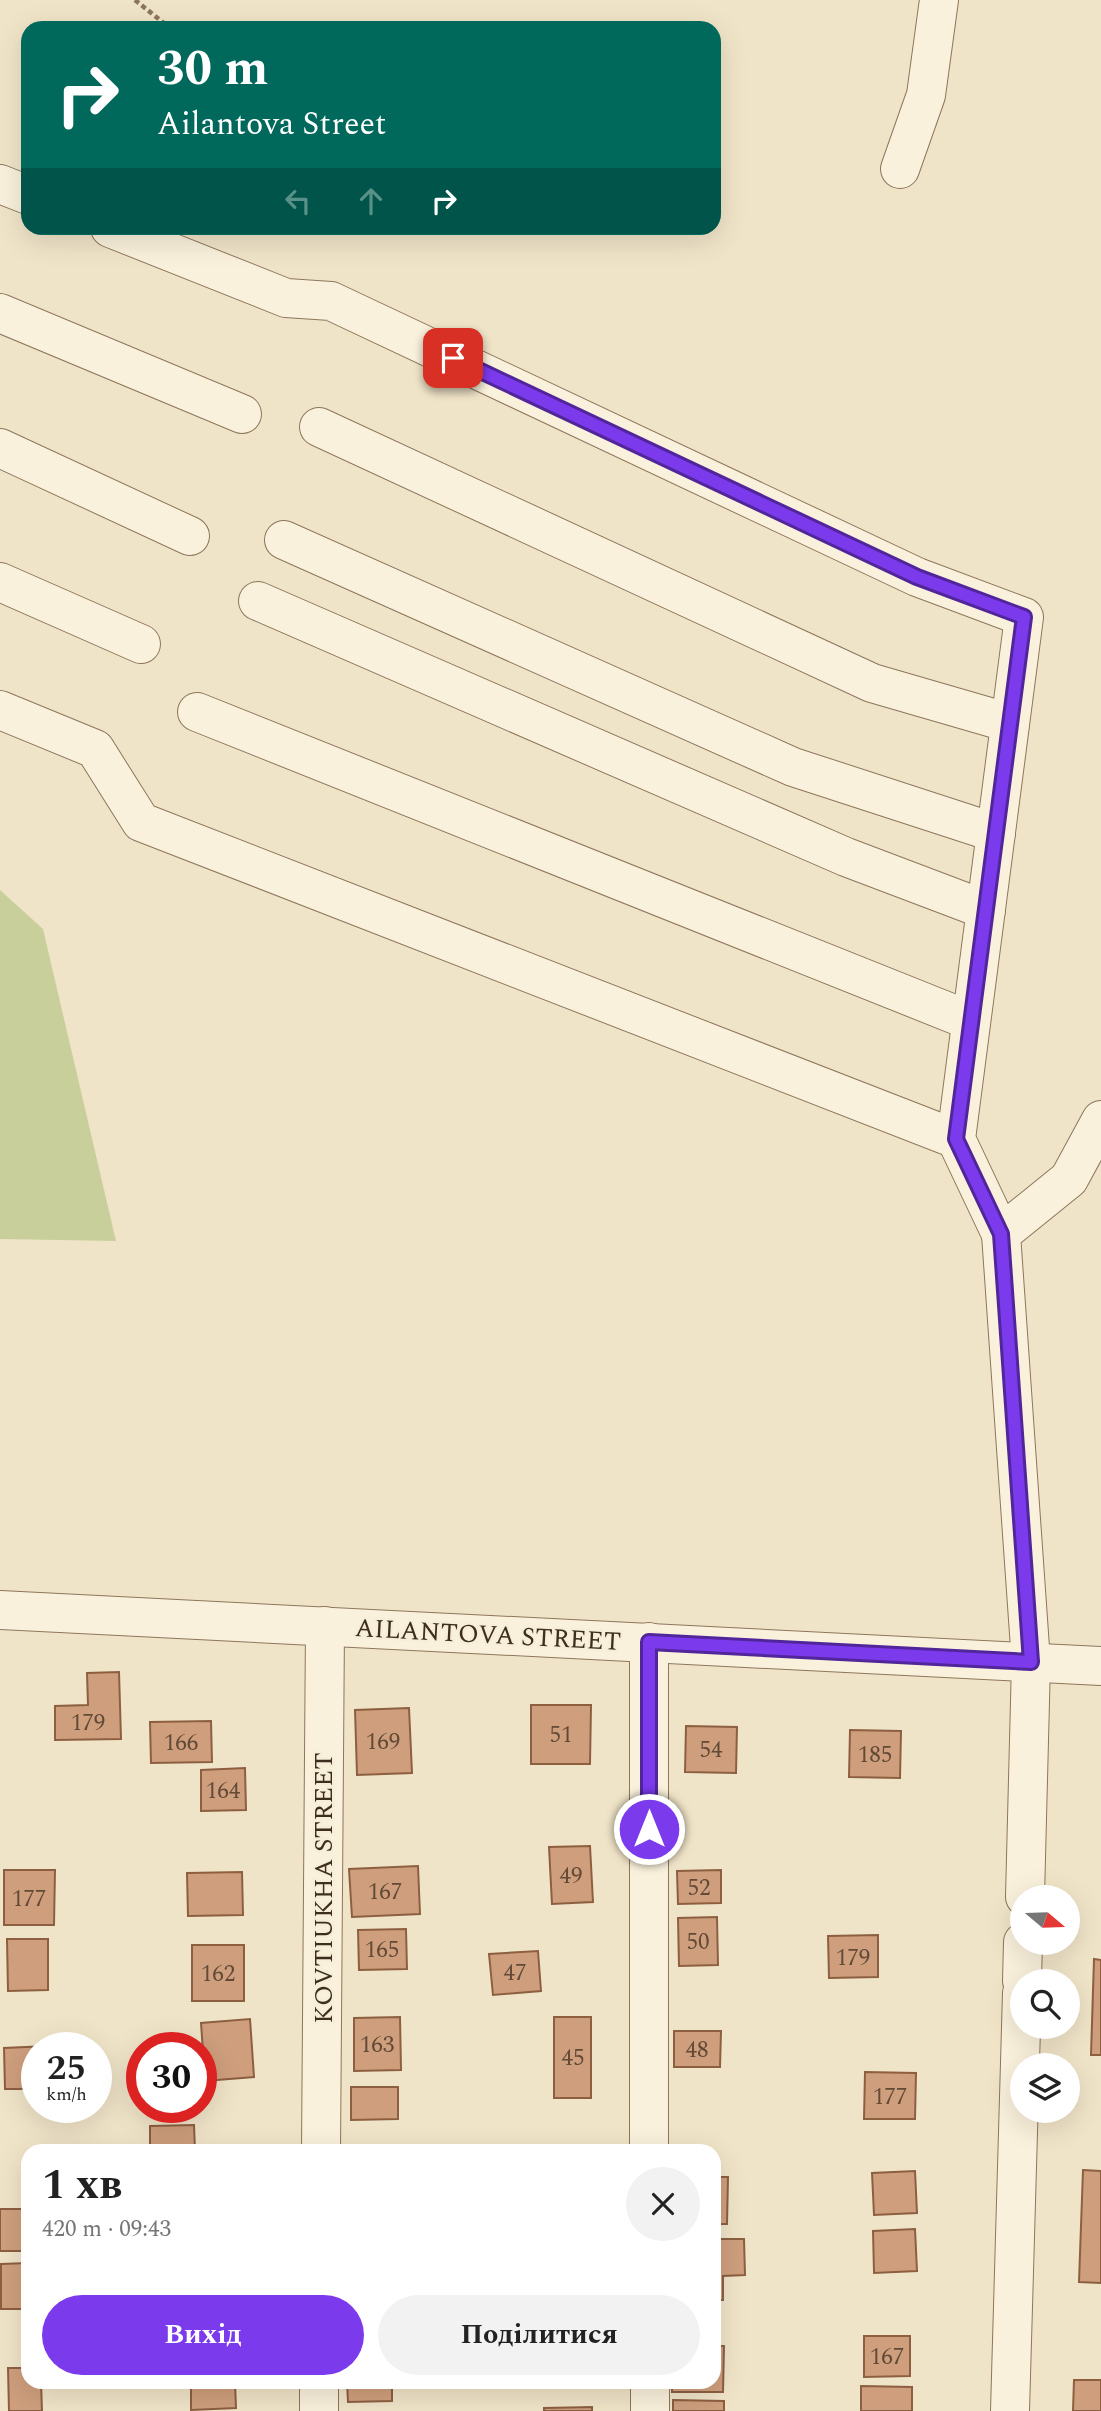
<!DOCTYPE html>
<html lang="uk">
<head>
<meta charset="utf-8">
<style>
  :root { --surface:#fff; --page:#f2f2f2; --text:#222; --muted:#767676; --accent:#7c3aed }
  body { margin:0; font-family:Spectral,serif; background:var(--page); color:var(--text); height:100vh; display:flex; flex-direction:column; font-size:26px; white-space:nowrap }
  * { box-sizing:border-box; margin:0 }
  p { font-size:23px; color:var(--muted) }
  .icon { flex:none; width:38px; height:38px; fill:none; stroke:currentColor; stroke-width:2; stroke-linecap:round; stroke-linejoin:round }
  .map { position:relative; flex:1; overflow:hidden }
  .drawer { position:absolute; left:21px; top:2144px; width:700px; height:245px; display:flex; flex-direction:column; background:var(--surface); border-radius:21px; box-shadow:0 7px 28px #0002 }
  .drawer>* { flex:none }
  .banner { position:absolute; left:21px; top:21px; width:700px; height:214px; border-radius:21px; box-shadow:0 7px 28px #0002; background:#00695c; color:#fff; overflow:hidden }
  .needle { width:46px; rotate:109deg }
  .buttons { position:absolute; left:1010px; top:1885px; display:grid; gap:14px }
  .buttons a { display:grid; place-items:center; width:70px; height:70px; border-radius:50%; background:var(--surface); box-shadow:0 7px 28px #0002; font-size:35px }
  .speed { position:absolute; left:21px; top:2032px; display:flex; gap:14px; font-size:35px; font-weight:700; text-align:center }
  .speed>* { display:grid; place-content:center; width:91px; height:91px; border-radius:50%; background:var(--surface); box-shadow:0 7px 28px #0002; line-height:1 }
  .speed small { font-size:18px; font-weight:400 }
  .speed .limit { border:10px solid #d22; background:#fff; color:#111 }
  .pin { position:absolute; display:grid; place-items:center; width:60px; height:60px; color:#fff; margin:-30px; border-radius:14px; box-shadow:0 4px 10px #0006 }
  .me { position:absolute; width:77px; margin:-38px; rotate:0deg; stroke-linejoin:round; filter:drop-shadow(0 0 5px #0008) }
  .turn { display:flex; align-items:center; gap:24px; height:147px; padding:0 21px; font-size:32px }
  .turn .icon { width:91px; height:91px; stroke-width:2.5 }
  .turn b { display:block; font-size:49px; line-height:60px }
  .lanes { display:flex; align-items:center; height:66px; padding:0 21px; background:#0003; justify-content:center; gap:35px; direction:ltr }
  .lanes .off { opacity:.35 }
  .round { display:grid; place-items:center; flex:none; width:74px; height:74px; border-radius:37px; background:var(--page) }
  .overview { display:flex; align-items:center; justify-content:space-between; height:119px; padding:0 21px }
  h1 { font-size:42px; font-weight:700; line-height:52px }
  .cta { display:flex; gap:14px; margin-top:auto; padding:14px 21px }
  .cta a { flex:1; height:80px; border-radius:42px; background:var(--accent); color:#fff; font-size:28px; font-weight:700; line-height:80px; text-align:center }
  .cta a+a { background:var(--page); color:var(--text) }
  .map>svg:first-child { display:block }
  .green { fill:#c9cf9b }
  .building { fill:#cf9f7d; stroke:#8d5f41; stroke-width:2 }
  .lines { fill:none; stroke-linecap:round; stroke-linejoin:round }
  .minor-casing { stroke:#8d765c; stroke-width:40 }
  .path { stroke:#8d765c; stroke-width:4.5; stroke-dasharray:5 3.5; stroke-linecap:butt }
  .minor { stroke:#faf1dc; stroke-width:38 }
  .route-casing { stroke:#51269a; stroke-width:18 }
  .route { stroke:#7c3aed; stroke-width:12 }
  .labels { text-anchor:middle; stroke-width:5; stroke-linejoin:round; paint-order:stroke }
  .number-label { font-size:23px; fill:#624a37 }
  .street-label { font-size:26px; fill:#3d2e20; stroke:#f7eed8 }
</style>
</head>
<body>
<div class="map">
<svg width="1101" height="2411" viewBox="0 0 1101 2411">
  <rect width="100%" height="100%" fill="#f0e4c8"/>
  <path class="green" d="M0,890L43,929L116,1241L0,1239Z"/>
  <g class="building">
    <path d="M119,1672L121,1739L55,1740V1706L88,1705L87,1673Z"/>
    <path d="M531,1705H591L590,1764H531Z"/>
    <path d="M409,1708L412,1773L357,1775L355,1710Z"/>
    <path d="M211,1721L212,1762L151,1763L150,1722Z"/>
    <path d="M686,1726L737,1727L736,1773L685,1772Z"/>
    <path d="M850,1730L901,1731L900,1778L849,1777Z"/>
    <path d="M245,1768L246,1810L201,1811V1770Z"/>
    <path d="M590,1846L593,1902L552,1904L549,1847Z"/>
    <path d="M418,1866L420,1914L352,1917L349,1869Z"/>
    <path d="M4,1870H55L54,1925H4Z"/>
    <path d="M721,1870V1903L678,1904L677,1871Z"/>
    <path d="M242,1872L243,1915L188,1916L187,1873Z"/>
    <path d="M717,1917L718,1965L679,1966L678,1918Z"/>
    <path d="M406,1929L407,1969L359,1970L358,1930Z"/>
    <path d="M878,1935V1977L829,1978L828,1936Z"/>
    <path d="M7,1939H48V1990L8,1991Z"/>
    <rect x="192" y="1945" width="52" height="56"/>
    <path d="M538,1951L541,1991L493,1995L489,1954Z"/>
    <path d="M1094,1959L1101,1960V2055H1091Z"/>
    <path d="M400,2017L401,2070L354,2071V2018Z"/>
    <rect x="554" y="2017" width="37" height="81"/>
    <path d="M250,2019L254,2077L205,2081L201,2023Z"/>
    <path d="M674,2031H721L720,2067H674Z"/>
    <path d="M49,2046L37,2048V2089H5L4,2048Z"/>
    <path d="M865,2072L916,2073L915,2119H864Z"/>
    <path d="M351,2087H398V2119L351,2120Z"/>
    <path d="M194,2125L195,2151H150V2126Z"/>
    <path d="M1083,2170L1101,2171V2283L1079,2282Z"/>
    <path d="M915,2171L917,2213L874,2215L872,2173Z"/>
    <path d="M714,2177H728L727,2224H714Z"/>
    <rect x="0" y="2209" width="28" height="42"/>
    <path d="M915,2229L917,2271L874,2273L873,2231Z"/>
    <path d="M714,2239H744L745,2275L723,2276V2300H714Z"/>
    <path d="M28,2263V2309H1V2264Z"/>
    <path d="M864,2336H910V2376L864,2377Z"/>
    <path d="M714,2346H724L723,2392H672V2382H714Z"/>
    <path d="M8,2368H28V2382H41L42,2411H9Z"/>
    <path d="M1074,2380H1101V2411H1073Z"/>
    <path d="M191,2382H235L236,2408L191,2410Z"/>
    <path d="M347,2382H392V2401L348,2402Z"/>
    <path d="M861,2386L912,2387V2411H861Z"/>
    <path d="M673,2400L724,2401V2411H673Z"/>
    <path d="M592,2407V2411H544V2408Z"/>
  </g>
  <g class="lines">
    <g class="minor-casing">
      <g id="minor">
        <path d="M900,169L926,95L939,0"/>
        <path d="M0,184L28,195"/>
        <path d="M110,228L286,298L331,301L917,577L1024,617L956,1139L1001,1234"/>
        <path d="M0,313L242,414"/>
        <path d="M319,427L872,683L1010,723"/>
        <path d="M0,448L190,536"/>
        <path d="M284,540L793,767L996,833"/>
        <path d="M0,582L141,644"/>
        <path d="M258,601L846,857L986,910"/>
        <path d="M0,710L95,749L141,822L956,1139"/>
        <path d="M197,712L971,1021"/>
        <path d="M0,1610L1101,1666"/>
        <path d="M649,1642V2151"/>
        <path d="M1025,1897L1031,1662L1001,1234L1069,1179L1101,1120"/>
        <path d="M1022,1981L1023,1942"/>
        <path d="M321,2151L325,1626"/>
        <path d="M650,2382V2411"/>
        <path d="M319,2411V2382"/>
        <path d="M1010,2411L1022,1993"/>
      </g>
    </g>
    <path class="path" d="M135,0L170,28"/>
    <use href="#minor" class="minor"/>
  </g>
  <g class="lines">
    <g class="route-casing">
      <path id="route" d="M453,358L917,577L1024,617L956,1139L1001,1234L1031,1662L649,1642V1829"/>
    </g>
    <use href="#route" class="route"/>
  </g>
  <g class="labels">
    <g class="number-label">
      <text x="88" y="1730">179</text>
      <text x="561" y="1742">51</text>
      <text x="383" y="1749">169</text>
      <text x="181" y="1750">166</text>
      <text x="711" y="1757">54</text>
      <text x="875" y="1762">185</text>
      <text x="223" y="1798">164</text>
      <text x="571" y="1883">49</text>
      <text x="699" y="1895">52</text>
      <text x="385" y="1899">167</text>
      <text x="29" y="1906">177</text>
      <text x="698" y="1949">50</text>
      <text x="382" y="1957">165</text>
      <text x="853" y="1965">179</text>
      <text x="515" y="1980">47</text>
      <text x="218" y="1981">162</text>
      <text x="377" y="2052">163</text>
      <text x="697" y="2057">48</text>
      <text x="573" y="2065">45</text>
      <text x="890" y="2104">177</text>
      <text x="887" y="2364">167</text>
    </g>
    <g class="street-label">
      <text transform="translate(488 1634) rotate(3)" y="9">AILANTOVA STREET</text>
      <text transform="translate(323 1888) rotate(-90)" y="9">KOVTIUKHA STREET</text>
    </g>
  </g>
</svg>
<div class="buttons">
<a><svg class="needle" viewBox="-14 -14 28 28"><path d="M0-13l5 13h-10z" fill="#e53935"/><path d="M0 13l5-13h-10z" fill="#767676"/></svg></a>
<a><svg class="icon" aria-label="search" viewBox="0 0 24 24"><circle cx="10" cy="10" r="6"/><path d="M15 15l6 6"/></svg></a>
<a><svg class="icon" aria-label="layers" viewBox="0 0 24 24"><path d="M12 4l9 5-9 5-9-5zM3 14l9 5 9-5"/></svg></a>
</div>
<div class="speed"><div>25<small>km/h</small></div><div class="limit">30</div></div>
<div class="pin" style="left:453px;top:358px;background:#d93025"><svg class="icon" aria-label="arrive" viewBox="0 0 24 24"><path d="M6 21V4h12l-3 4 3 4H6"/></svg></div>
<svg class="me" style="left:649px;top:1829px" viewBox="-20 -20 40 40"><circle r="17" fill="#7c3aed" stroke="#fff" stroke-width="3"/><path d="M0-11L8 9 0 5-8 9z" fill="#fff"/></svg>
<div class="banner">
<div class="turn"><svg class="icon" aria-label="right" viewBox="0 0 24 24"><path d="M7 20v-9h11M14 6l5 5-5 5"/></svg><div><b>30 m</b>Ailantova Street</div></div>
<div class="lanes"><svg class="icon off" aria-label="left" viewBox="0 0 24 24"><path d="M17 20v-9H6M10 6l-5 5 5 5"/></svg><svg class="icon off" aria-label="ahead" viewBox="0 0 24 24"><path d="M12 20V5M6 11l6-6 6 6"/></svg><svg class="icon" aria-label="right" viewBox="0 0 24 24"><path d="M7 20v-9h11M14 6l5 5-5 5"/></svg></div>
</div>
<section class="drawer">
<div class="overview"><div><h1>1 хв</h1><p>420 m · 09:43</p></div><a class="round"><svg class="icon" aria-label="close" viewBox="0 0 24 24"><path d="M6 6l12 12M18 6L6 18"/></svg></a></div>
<div class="cta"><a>Вихід</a><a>Поділитися</a></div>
</section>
</div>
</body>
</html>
